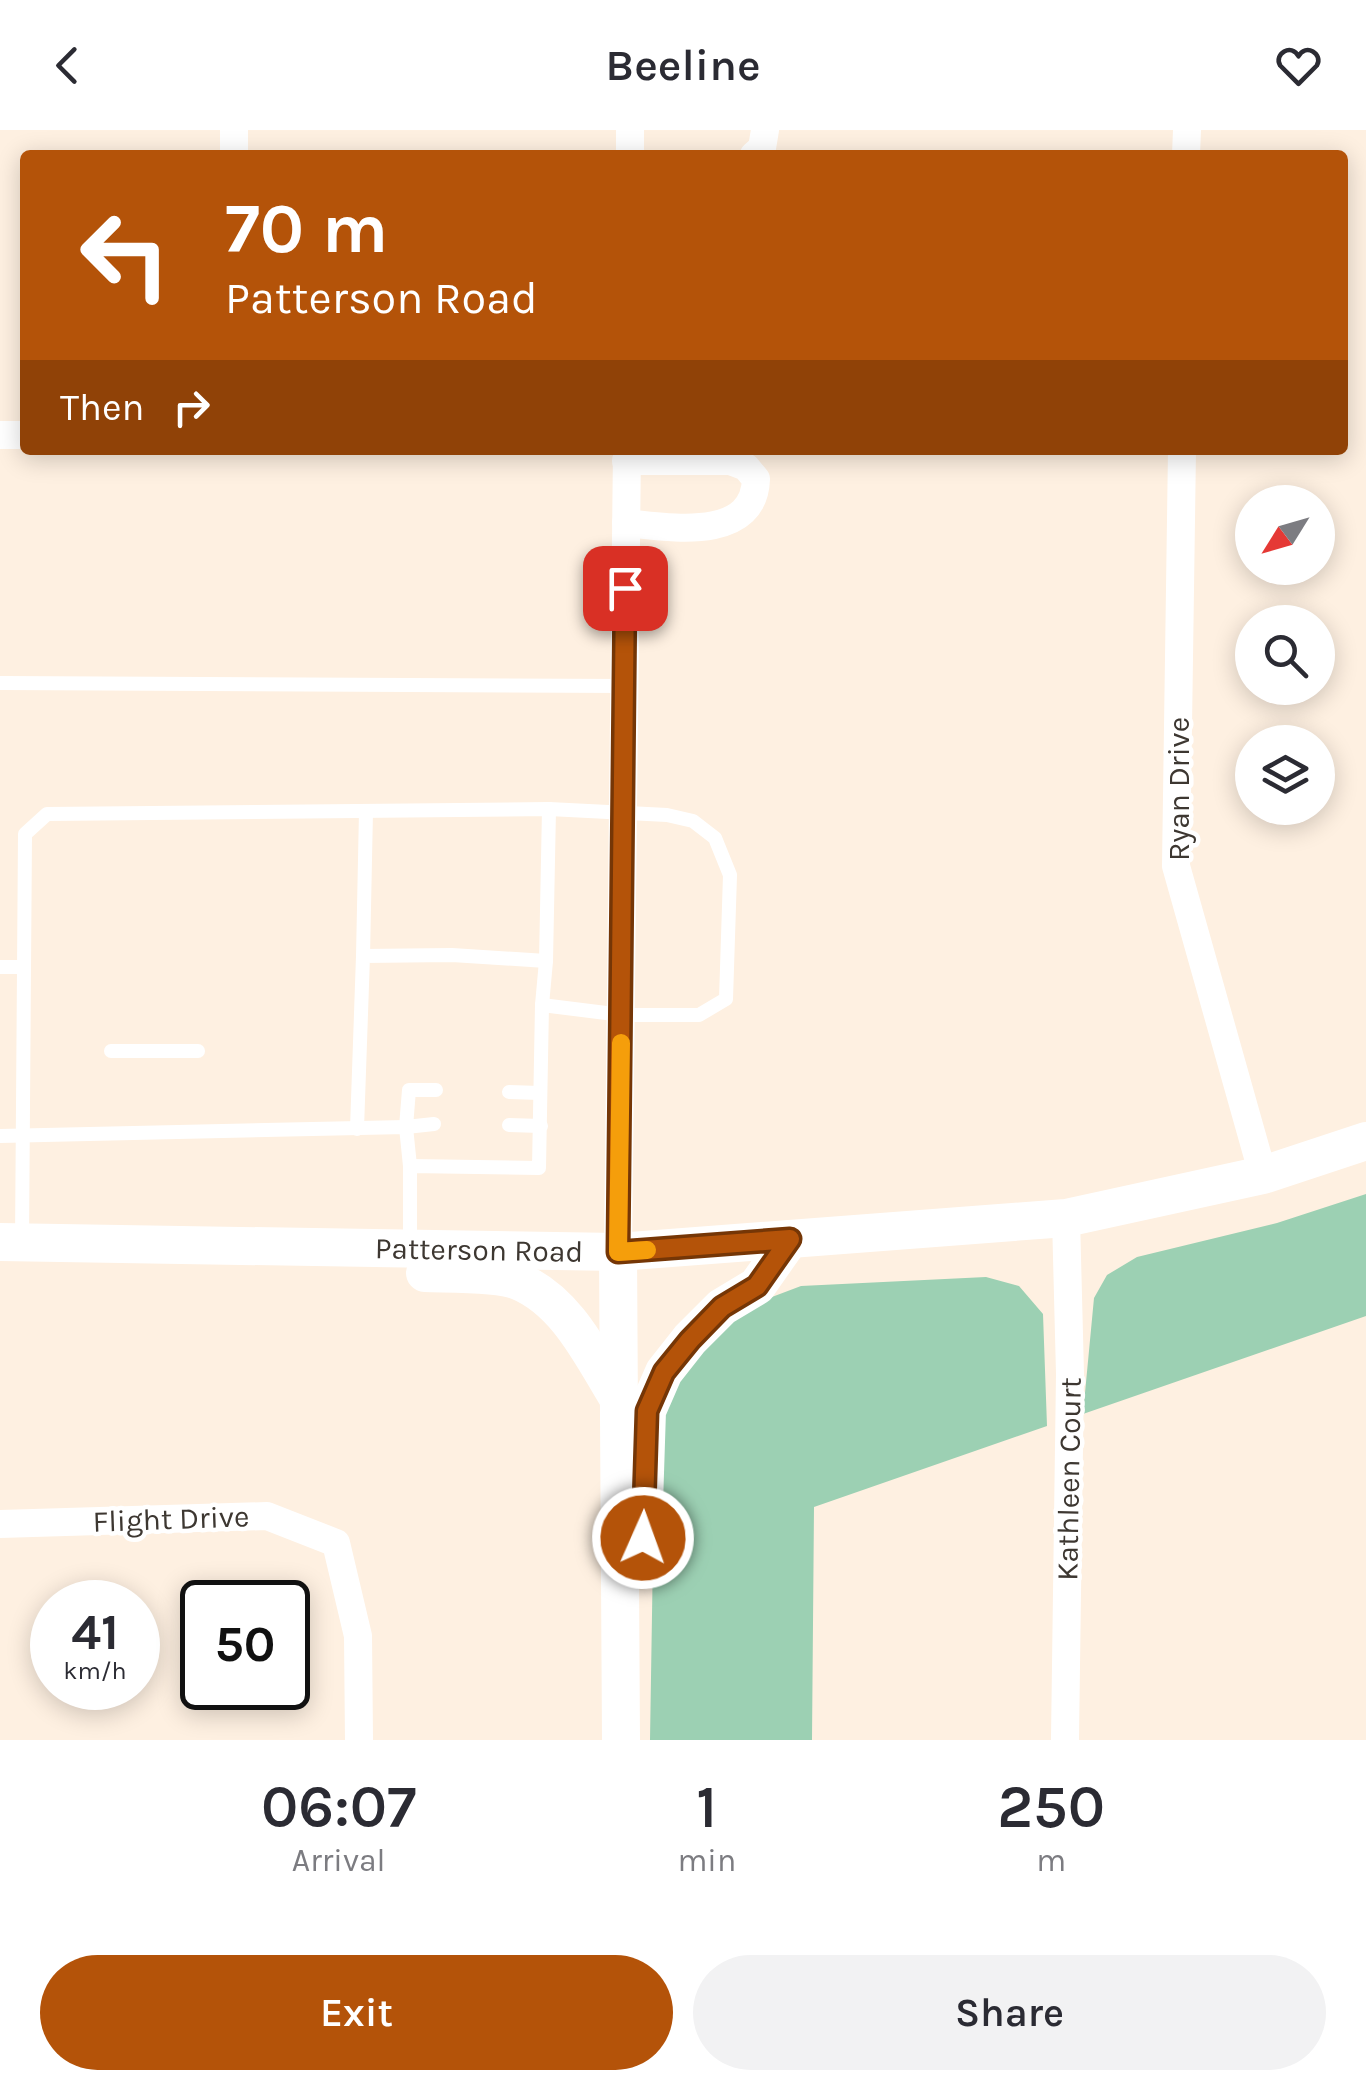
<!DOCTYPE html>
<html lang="en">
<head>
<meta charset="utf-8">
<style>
  :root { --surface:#fff; --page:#f2f2f3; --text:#2b2b33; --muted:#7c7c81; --accent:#b45309 }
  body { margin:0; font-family:Karla,sans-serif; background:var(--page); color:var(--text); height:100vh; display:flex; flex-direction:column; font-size:38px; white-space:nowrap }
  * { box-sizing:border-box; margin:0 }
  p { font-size:32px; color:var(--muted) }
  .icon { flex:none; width:55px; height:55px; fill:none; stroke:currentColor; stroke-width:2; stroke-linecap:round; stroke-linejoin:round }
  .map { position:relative; height:1610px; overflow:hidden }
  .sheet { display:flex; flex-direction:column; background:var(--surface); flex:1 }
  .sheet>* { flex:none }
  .guide { position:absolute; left:20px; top:20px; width:1328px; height:305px; border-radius:10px; box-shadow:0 5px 25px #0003; background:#b45309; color:#fff; overflow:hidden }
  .needle { width:65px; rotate:233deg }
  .controls { position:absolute; left:1235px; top:355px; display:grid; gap:20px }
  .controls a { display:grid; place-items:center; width:100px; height:100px; border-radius:50%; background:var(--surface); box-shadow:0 5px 25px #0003; font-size:50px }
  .speed { position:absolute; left:30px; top:1450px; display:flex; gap:20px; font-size:50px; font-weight:700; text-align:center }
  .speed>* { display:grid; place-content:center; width:130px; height:130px; border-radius:50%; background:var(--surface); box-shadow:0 5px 25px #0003; line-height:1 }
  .speed small { font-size:25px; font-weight:400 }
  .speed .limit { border:5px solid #111; border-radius:15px; background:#fff; color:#111 }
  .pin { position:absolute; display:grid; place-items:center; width:85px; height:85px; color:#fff; margin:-42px; border-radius:20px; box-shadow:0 5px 15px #0006 }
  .me { position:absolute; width:110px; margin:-55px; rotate:2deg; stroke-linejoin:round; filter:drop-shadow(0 0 8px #0008) }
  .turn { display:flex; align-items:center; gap:35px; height:210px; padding:0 40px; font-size:45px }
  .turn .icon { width:130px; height:130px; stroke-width:2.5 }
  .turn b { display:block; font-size:70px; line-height:85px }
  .then { display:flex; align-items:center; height:95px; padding:0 40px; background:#0003; gap:20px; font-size:38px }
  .eta { display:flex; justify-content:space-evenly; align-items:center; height:170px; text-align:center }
  .eta b { font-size:60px; font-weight:600; line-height:70px }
  .action { display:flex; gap:20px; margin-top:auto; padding:20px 40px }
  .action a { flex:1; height:115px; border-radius:60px; background:var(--accent); color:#fff; font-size:40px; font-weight:600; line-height:115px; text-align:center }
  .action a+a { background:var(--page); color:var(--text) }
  header { display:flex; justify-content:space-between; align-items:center; height:130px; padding:0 40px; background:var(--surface); font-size:45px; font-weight:600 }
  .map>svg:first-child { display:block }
  .green { fill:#9cd0b3 }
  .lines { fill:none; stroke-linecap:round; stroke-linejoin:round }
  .lane { stroke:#fff; stroke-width:14 }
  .street { stroke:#fff; stroke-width:28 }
  .secondary { stroke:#fff; stroke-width:38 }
  .route-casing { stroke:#753606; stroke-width:25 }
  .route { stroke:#b45309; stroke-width:18 }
  .slow { stroke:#f59e0b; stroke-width:18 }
  .labels { text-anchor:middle; stroke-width:9; stroke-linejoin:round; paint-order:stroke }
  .street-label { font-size:30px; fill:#3d3731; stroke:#fff }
</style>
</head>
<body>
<header><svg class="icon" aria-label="back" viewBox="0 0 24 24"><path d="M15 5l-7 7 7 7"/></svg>Beeline<svg class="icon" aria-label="heart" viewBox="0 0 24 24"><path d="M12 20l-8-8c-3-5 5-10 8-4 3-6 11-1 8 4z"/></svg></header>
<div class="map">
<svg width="1366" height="1610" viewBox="0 0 1366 1610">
  <rect width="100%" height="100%" fill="#fef0e1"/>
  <g class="green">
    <path d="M1366,1064V1186L1083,1284L1094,1168L1107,1145L1137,1127L1277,1093Z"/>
    <path d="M986,1147L1019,1156L1043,1184L1047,1296L814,1377L812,1610H650L655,1297L669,1249L748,1176L801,1156Z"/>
  </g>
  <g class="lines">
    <g class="lane">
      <path d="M0,553L624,556"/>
      <path d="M363,826L366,681"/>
      <path d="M0,837H22"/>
      <path d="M542,875L546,831L549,679"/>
      <path d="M111,921H198"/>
      <path d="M509,962L540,963"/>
      <path d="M434,994L406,997L409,960H436"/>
      <path d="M509,995L541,996"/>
      <path d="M357,999L363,826L452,825L546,831"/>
      <path d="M0,1006L406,997L410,1036"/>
      <path d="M22,1112L25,704L47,684L549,679L667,685L693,691L715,708L730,745L726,869L699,885H622L542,875L539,1038L410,1036V1117"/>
    </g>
    <g class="street">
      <path d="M630,0V25"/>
      <path d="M234,25V0"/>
      <path d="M754,25L762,18L765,0"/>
      <path d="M1186,25L1187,0"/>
      <path d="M0,305H25"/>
      <path d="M1182,320L1176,736L1263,1045"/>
      <path d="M626,393C668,397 754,413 756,349L746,337L730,331H626"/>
      <path d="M618,1122L627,320"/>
      <path d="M0,1394L267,1386L336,1413L358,1506L359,1610"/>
      <path d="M1065,1609L1070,1244L1066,1088"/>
    </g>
    <g class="secondary">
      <path d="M0,1112L618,1122L1066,1088L1263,1045L1366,1011"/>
      <path d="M618,1122L621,1610"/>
      <path d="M425,1143C446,1144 501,1143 518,1151C567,1171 592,1226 618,1268"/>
      <path d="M644,1374L647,1281L664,1242L690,1209L722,1177L757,1156L790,1109"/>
    </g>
  </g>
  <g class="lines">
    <g class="route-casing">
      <path id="route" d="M625,458L618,1122L790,1109L757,1156L722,1177L690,1210L664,1242L647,1281L643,1408"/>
    </g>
    <use href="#route" class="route"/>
    <path class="slow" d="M621,913L618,1122L647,1120"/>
  </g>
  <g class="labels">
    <g class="street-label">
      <text transform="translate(1179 659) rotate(-90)" y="10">Ryan Drive</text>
      <text transform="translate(479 1120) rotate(1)" y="10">Patterson Road</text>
      <text transform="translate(1069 1349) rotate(-89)" y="10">Kathleen Court</text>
      <text transform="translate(171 1389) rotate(-2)" y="10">Flight Drive</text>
    </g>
  </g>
</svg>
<div class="controls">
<a><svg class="needle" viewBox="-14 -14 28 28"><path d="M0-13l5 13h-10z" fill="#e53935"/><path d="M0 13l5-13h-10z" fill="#7c7c81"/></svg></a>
<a><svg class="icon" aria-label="search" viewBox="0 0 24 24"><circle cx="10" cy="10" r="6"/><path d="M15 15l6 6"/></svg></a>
<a><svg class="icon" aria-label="layers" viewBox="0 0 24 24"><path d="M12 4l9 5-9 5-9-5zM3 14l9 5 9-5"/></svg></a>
</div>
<div class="speed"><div>41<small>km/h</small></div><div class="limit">50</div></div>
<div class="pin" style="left:625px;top:458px;background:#d93025"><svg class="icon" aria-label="arrive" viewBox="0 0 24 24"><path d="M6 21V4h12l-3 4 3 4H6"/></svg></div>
<svg class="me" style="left:643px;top:1408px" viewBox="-20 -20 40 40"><circle r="17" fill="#b45309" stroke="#fff" stroke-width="3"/><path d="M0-11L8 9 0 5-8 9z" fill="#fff"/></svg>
<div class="guide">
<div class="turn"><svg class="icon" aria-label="left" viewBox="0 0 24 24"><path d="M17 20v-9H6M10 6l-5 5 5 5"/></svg><div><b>70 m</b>Patterson Road</div></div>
<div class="then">Then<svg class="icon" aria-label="right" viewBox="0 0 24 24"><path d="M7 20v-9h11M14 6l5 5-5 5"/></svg></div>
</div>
</div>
<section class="sheet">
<div class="eta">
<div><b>06:07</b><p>Arrival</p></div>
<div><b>1</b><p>min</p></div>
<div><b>250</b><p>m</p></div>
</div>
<div class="action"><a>Exit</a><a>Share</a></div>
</section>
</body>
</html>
